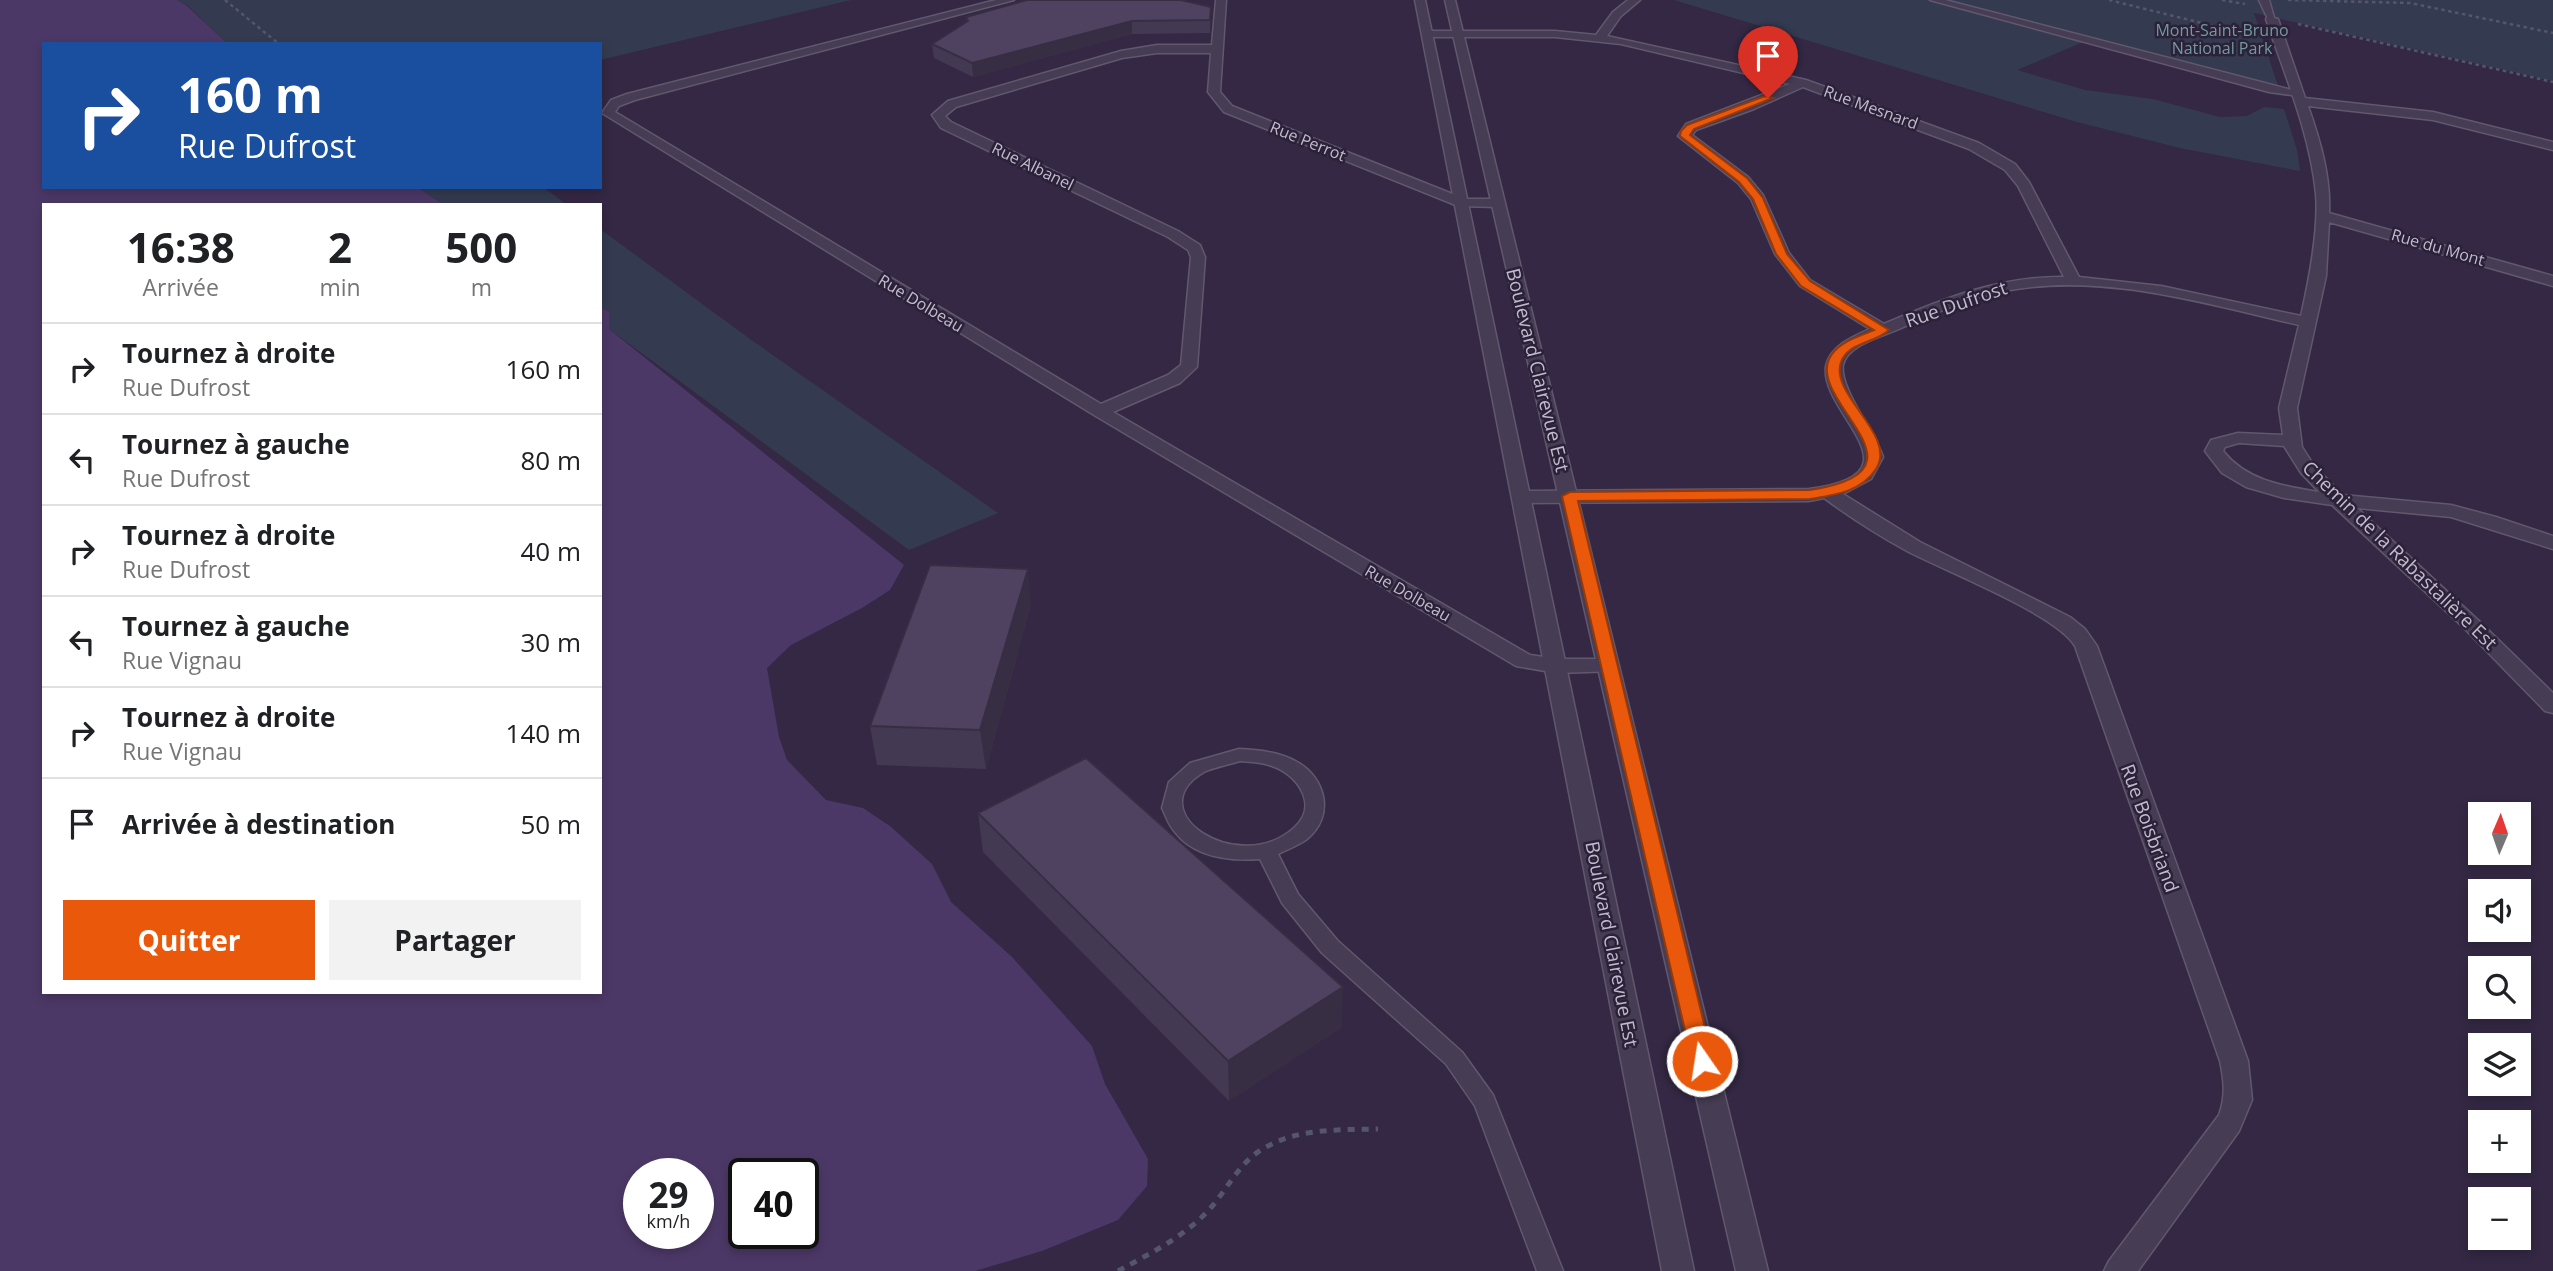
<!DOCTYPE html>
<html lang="fr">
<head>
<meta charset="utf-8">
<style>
  :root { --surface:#fff; --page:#f2f2f2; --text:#202124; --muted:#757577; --line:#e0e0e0; --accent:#ea580c }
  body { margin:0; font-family:"Open Sans",sans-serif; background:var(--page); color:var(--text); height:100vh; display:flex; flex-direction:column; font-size:26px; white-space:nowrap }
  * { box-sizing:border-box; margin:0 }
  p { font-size:23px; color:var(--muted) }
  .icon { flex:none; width:38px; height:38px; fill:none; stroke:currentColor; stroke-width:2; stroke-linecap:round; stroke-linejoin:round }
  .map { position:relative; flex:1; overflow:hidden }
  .sheet { position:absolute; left:42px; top:203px; width:560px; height:791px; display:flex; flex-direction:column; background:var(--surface); border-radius:0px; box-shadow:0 4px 10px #0003 }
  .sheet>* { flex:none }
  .guide { position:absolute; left:42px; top:42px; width:560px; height:147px; border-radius:0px; box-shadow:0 4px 10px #0003; background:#1a4fa0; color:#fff; overflow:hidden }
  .needle { width:46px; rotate:2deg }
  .controls { position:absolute; left:2468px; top:802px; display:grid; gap:14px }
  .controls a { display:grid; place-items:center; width:63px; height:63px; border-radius:0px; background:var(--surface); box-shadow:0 4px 10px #0003; font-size:35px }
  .speed { position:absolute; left:623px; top:1158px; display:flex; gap:14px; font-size:35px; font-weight:700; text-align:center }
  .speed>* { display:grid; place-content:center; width:91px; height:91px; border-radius:50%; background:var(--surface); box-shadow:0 4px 10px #0003; line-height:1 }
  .speed small { font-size:18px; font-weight:400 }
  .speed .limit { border:4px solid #111; border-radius:10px; background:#fff; color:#111 }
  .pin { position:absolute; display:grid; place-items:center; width:60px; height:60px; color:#fff; margin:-72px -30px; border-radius:50% 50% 50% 0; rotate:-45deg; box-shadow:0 0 7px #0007 }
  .pin .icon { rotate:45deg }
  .me { position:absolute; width:77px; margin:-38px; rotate:347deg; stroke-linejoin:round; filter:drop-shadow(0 0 5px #0008) }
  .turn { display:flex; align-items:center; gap:24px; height:147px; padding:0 21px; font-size:32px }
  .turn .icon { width:91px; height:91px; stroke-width:2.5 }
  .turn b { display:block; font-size:49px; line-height:60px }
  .eta { display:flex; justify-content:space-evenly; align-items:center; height:119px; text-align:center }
  .eta b { font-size:42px; font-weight:700; line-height:49px }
  .button { display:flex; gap:14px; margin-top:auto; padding:14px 21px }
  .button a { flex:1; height:80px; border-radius:0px; background:var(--accent); color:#fff; font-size:28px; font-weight:700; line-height:80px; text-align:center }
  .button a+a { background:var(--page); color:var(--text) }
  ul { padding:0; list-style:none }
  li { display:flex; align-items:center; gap:21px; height:91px; padding:0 21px; border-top:2px solid var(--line) }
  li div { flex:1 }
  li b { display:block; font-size:26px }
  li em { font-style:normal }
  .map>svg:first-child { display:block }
  .green { fill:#343b51 }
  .water { fill:#4c3866; fill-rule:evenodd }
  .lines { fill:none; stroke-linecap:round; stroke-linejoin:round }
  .service-casing { stroke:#61586e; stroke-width:3 }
  .minor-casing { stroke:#61586e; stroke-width:3 }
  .tertiary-casing { stroke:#61586e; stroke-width:3 }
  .path-far1 { stroke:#55556c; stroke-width:2.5; stroke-dasharray:3.5 3.5; stroke-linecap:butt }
  .path { stroke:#55556c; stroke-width:5; stroke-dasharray:7 7; stroke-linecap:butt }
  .service { fill:#463c53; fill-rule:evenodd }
  .minor { fill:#463c53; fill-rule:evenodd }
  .tertiary { fill:#463c53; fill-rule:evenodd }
  .wall { fill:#443953 }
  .shaded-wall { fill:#372e44 }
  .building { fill:#4f4261; stroke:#372e44; stroke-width:2 }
  .route { fill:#ea580c; stroke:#983908; stroke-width:2 }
  .labels { text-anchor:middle; stroke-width:5; stroke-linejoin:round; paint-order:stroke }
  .far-park-label { font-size:16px; fill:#719a9e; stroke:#2b2139 }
  .far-street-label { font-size:16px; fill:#c3bacd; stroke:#2b2139 }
  .street-label { font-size:19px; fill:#c3bacd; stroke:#2b2139 }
</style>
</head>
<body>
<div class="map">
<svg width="2553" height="1271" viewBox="0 0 2553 1271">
  <rect width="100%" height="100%" fill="#342844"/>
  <g class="green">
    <path d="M177,0H851L600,60V44H228L187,5Z"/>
    <path d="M1674,0H2553V81L2254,13L2281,95L2083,42L2017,70L2085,90L2153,99L2220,117L2247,116L2264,107L2284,109L2297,150L2300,171L2180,148L2077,122Z"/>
    <path d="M417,187H543L567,205H444Z"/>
    <path d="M600,229L750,339L998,513L909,550L609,329V312L600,306Z"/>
  </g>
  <path class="water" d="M0,0H177L186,5L228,44H44V187H417L444,205H44V992H600V306L609,312V329L904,565L890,590L862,608L791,645L767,668L779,737L787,760L826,800L863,808L890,826L932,864L951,902L1012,957L1092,1046L1105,1084L1148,1159L1147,1186L1118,1220L1042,1251L975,1271H0ZM698,1174V1234H639V1174ZM744,1174H803V1234H744Z"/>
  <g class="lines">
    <g class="service-casing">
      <g id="service">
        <path d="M1930,0H1945L2303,93L2298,96L2269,92Z"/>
        <path d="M2259,0H2269L2275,21H2269Z"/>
        <path d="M1239,749C1259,750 1280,752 1297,762C1326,778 1335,816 1307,839C1299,845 1288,849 1278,854L1298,894L1338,941L1462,1052L1493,1095L1563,1271H1537L1475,1106L1446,1064L1322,953L1282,903L1260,859C1231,861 1195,858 1175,832C1169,826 1166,816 1162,808L1169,782L1190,763ZM1240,761C1250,762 1262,762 1272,766C1297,774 1319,805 1295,827C1239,879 1137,811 1204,772C1214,767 1228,765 1240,761Z"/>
      </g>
    </g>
    <g class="minor-casing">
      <g id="minor">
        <path d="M996,0H1014L635,100L619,106L615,112L1101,404L1168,375L1181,365L1191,257L1188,250L1168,237L941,128L932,115L948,101L1121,51L1157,45H1212L1216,0H1226L1220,92L1232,106L1465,199H1497L1504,203L1497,207L1458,206L1224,112L1208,92L1211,53H1157L1122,58L956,107L945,116L951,122L1178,231L1200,245L1205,257L1197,367L1180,383L1113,412L1530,655L1557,659H1608L1616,661L1619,666L1616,671L1557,673L1516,666L1094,415L602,113L611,100L627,94Z"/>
        <path d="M1628,0H1640L1621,16L1607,36L1806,80L1979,143L2015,164L2029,182L2079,277L2161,286L2301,316C2309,280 2319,230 2316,194C2310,133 2285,76 2266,19L2268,17L2278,19L2305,98L2433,112L2553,142V150L2433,120L2308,106C2320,140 2331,177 2329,213L2553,276V286L2329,222L2326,276L2297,408L2302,447L2314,466L2343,495L2451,505L2496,517L2553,536V549L2451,517L2357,508L2478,620L2553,693V713L2545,711L2464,628L2332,505L2284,498L2246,487L2222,473L2205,451L2211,440L2238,433L2283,435L2279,408L2299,325C2206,304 2106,273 2010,290C1971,297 1935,313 1899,329C1883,336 1847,345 1843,365C1839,388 1875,432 1883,457L1871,479L1843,494L1920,542L2070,617L2085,629L2097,646L2248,1061L2252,1100L2239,1131L2138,1271H2104L2109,1261L2219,1115C2226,1096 2224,1080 2220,1061L2075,646C2056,614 1945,571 1907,551C1878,535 1851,518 1824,498L1809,501L1521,503L1512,497L1521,491L1809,489C1926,474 1819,414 1826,366C1830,346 1854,336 1870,329L1800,286L1775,254L1751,199L1738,183L1678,136L1686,124L1790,84L1621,44L1555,37H1429L1423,34L1429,31H1555L1596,35L1613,12ZM1803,87L1969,149L2005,170L2018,186L2064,277C2000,276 1942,299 1884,324L1810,280L1789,253L1763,195L1748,177L1692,135L1696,130L1754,109ZM2239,443L2284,446L2301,473L2319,492C2283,486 2247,481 2223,451L2225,447Z"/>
      </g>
    </g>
    <g class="tertiary-casing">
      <g id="tertiary">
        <path d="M1415,0H1425L1694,1271H1662Z"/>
        <path d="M1445,0H1455L1768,1271H1736Z"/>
      </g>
    </g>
    <g class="path-far1">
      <path d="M225,0L279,44"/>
      <path d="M2109,0L2254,36"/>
      <path d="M2222,0L2245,4"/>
      <path d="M2288,0L2410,3L2553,33"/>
      <path d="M2298,24L2553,82"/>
    </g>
    <path class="path" d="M1118,1271C1149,1254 1182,1238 1207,1212C1228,1190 1239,1160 1268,1146C1301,1128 1341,1130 1378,1129"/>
    <use href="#service" class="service"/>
    <use href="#minor" class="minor"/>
    <use href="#tertiary" class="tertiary"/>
  </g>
  <g class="wall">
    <path d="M1211,7L1210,33L1132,34L973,77L934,58L932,44L966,22V17Z"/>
    <path d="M1031,605L986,769L877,765L870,726Z"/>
    <path d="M978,813L1342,1027L1229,1101L983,852Z"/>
  </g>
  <g class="shaded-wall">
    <path d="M1132,21V34L973,77L972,63Z"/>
    <path d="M1028,569L1031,605L986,769L980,730Z"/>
    <path d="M1343,987L1342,1027L1229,1101L1228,1061Z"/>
  </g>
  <g class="building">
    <path d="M1027,0H1181L1211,7L1210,20L1132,21L972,63L932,44L968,21L966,17Z"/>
    <path d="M930,565L1028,569L980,730L870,726Z"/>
    <path d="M1086,758L1343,987L1228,1061L978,813Z"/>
  </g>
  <path class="route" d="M1765,96L1773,98L1694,129L1690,135L1747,178L1763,198L1787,254L1810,281L1889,330C1876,343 1848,342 1841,362C1829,395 1898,435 1876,469C1861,492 1834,495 1810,499L1578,501L1713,1061L1710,1067L1702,1069L1695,1067L1692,1061L1562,496L1570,492L1810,490C1938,471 1809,404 1829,359C1837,342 1858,337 1874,330L1801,286L1776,254L1753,199L1739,182L1680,136L1681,131L1687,125Z"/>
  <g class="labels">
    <g class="far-park-label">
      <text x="2222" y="36">Mont-Saint-Bruno<tspan x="2222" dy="18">National Park</tspan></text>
    </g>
    <g class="far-street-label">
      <text transform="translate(1871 107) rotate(20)" y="6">Rue Mesnard</text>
      <text transform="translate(1308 141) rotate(22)" y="6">Rue Perrot</text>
      <text transform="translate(1033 166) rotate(26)" y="6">Rue Albanel</text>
      <text transform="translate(2438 247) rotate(16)" y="6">Rue du Mont</text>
      <text transform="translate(921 303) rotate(31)" y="6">Rue Dolbeau</text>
      <text transform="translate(1408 593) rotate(30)" y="6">Rue Dolbeau</text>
    </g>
    <g class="street-label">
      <text transform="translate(1956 304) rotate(-19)" y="7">Rue Dufrost</text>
      <text transform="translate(1538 370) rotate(76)" y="7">Boulevard Clairevue Est</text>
      <text transform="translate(2400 555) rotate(44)" y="7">Chemin de la Rabastalière Est</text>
      <text transform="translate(2150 828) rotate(70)" y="7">Rue Boisbriand</text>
      <text transform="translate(1612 944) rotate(79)" y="7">Boulevard Clairevue Est</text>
    </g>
  </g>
</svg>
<div class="controls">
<a><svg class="needle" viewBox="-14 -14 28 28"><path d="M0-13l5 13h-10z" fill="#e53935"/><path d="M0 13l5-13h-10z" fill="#757577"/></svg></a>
<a><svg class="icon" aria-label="sound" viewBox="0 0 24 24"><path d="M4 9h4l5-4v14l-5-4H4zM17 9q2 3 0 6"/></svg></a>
<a><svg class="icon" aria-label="search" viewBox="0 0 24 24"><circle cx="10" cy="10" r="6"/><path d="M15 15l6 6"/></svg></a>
<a><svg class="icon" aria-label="layers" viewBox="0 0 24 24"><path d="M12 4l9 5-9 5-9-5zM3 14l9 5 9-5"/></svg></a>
<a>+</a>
<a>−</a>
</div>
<div class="speed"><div>29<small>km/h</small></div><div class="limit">40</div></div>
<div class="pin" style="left:1768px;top:98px;background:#d93025"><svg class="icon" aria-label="arrive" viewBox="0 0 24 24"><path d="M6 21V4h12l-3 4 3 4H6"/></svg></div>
<svg class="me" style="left:1702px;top:1061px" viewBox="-20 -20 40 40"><circle r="17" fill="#ea580c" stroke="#fff" stroke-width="3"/><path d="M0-11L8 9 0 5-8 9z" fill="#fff"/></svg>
<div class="guide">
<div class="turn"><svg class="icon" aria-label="right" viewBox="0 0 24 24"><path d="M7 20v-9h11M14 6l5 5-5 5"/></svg><div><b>160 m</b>Rue Dufrost</div></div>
</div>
<section class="sheet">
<div class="eta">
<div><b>16:38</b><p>Arrivée</p></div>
<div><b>2</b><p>min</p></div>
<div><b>500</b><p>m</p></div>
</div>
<ul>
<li><svg class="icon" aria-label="right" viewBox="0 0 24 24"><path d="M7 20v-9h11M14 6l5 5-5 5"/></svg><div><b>Tournez à droite</b><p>Rue Dufrost</p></div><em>160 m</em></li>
<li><svg class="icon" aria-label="left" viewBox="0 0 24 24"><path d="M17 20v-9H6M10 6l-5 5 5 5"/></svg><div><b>Tournez à gauche</b><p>Rue Dufrost</p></div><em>80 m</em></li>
<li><svg class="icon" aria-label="right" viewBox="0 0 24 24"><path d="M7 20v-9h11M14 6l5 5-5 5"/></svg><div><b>Tournez à droite</b><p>Rue Dufrost</p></div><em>40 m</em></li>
<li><svg class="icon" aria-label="left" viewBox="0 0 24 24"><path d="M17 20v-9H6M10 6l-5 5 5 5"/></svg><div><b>Tournez à gauche</b><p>Rue Vignau</p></div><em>30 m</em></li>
<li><svg class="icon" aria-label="right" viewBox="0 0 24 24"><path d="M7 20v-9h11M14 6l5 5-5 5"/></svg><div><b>Tournez à droite</b><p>Rue Vignau</p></div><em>140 m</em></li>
<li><svg class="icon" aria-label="arrive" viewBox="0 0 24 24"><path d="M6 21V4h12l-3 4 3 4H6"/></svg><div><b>Arrivée à destination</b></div><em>50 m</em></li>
</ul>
<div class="button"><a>Quitter</a><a>Partager</a></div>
</section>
</div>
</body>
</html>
